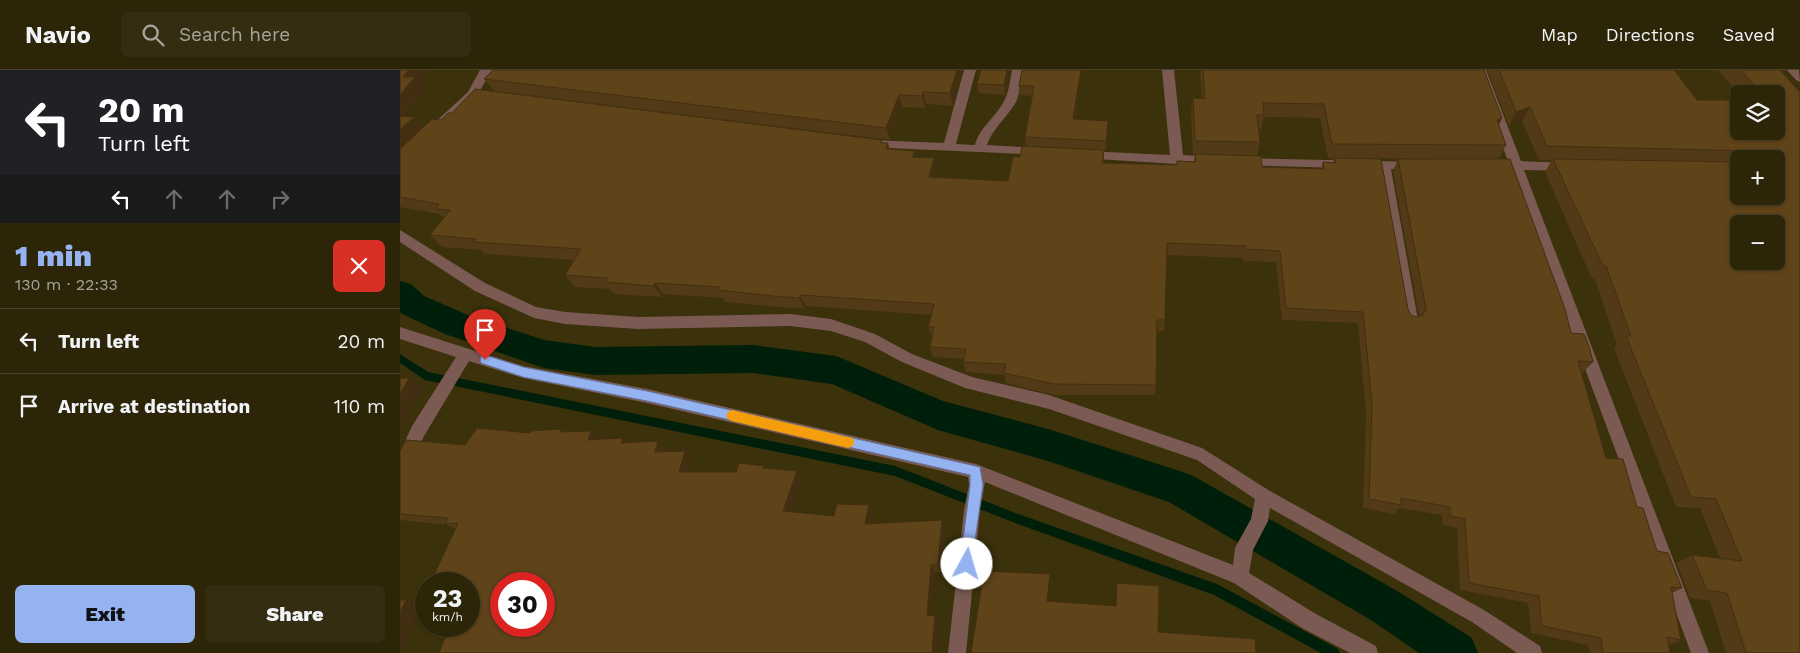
<!DOCTYPE html>
<html lang="en">
<head>
<meta charset="utf-8">
<style>
  :root { --surface:#2c2508; --page:#342d12; --text:#f1f3f6; --muted:#a6a59c; --line:#484229; --accent:#95b2f1 }
  body { margin:0; font-family:"Work Sans",sans-serif; background:var(--page); color:var(--text); height:100vh; display:flex; flex-direction:column; font-size:19px; white-space:nowrap }
  * { box-sizing:border-box; margin:0 }
  p { font-size:16px; color:var(--muted) }
  .icon { flex:none; width:28px; height:28px; fill:none; stroke:currentColor; stroke-width:2; stroke-linecap:round; stroke-linejoin:round }
  .map { position:relative; flex:1; overflow:hidden }
  .sheet { display:flex; flex-direction:column; background:var(--surface); width:400px }
  .sheet>* { flex:none }
  .banner { background:#202124; color:#fff; overflow:hidden }
  .fabs { position:absolute; left:1330px; top:15px; display:grid; gap:10px }
  .fabs a { display:grid; place-items:center; width:55px; height:55px; border-radius:8px; background:var(--surface); box-shadow:0 1px 4px #0004,0 0 0 1px var(--line); font-size:25px }
  .speed { position:absolute; left:15px; top:502px; display:flex; gap:10px; font-size:25px; font-weight:700; text-align:center }
  .speed>* { display:grid; place-content:center; width:65px; height:65px; border-radius:50%; background:var(--surface); box-shadow:0 1px 4px #0004,0 0 0 1px var(--line); line-height:1 }
  .speed small { font-size:12px; font-weight:400 }
  .speed .limit { border:8px solid #d22; background:#fff; color:#111 }
  .pin { position:absolute; display:grid; place-items:center; width:42px; height:42px; color:#fff; margin:-51px -21px; border-radius:50% 50% 50% 0; rotate:-45deg; box-shadow:0 0 5px #0007 }
  .pin .icon { rotate:45deg }
  .me { position:absolute; width:55px; margin:-28px; rotate:6deg; stroke-linejoin:round; filter:drop-shadow(0 0 4px #0008) }
  .turn { display:flex; align-items:center; gap:18px; height:105px; padding:0 15px; font-size:22px }
  .turn .icon { width:65px; height:65px; stroke-width:2.5 }
  .turn b { display:block; font-size:35px; line-height:42px }
  .lanes { display:flex; align-items:center; height:48px; padding:0 15px; background:#0003; justify-content:center; gap:25px; direction:ltr }
  .lanes .off { opacity:.35 }
  .round { display:grid; place-items:center; flex:none; width:52px; height:52px; border-radius:8px; background:var(--page) }
  .overview { display:flex; align-items:center; justify-content:space-between; height:85px; padding:0 15px }
  h1 { font-size:30px; font-weight:800; line-height:38px; color:var(--accent) }
  .cta { display:flex; gap:10px; margin-top:auto; padding:10px 15px }
  .cta a { flex:1; height:58px; border-radius:8px; background:var(--accent); color:#111; font-size:20px; font-weight:800; line-height:58px; text-align:center }
  .cta a+a { background:var(--page); color:var(--text) }
  ul { padding:0; list-style:none }
  li { display:flex; align-items:center; gap:15px; height:65px; padding:0 15px; border-top:1px solid var(--line) }
  li div { flex:1 }
  li b { display:block; font-size:19px }
  li em { font-style:normal }
  header { display:flex; align-items:center; gap:30px; box-sizing:border-box; height:70px; padding:0 25px; background:var(--surface); border-bottom:1px solid var(--line) }
  header strong { font-size:24px }
  nav { display:flex; gap:28px; margin-inline-start:auto; font-size:18px }
  .search { width:350px; height:45px; background:var(--page); display:flex; align-items:center; gap:12px; box-sizing:border-box; padding:0 18px; border-radius:8px; color:var(--muted); font-size:19px }
  main { display:flex; flex:1; min-height:0 }
  .map>svg:first-child { display:block }
  .lines { fill:none; stroke-linecap:round; stroke-linejoin:round }
  .stream { fill:#001f0a; fill-rule:evenodd }
  .canal { fill:#001f0a; fill-rule:evenodd }
  .minor { fill:#7a5a53; fill-rule:evenodd }
  .wall { fill:#523a16; fill-rule:evenodd }
  .shaded-wall { fill:#422f12 }
  .building { fill:#5f4319; stroke:#422f12; fill-rule:evenodd }
  .route { fill:#95b2f1; stroke:#61749d }
  .slow { fill:#f59e0b }
</style>
</head>
<body>
<header>
<strong>Navio</strong>
<div class="search"><svg class="icon" aria-label="search" viewBox="0 0 24 24"><circle cx="10" cy="10" r="6"/><path d="M15 15l6 6"/></svg>Search here</div>
<nav><a>Map</a><a>Directions</a><a>Saved</a></nav>
</header>
<main>
<section class="sheet">
<div class="banner">
<div class="turn"><svg class="icon" aria-label="left" viewBox="0 0 24 24"><path d="M17 20v-9H6M10 6l-5 5 5 5"/></svg><div><b>20 m</b>Turn left</div></div>
<div class="lanes"><svg class="icon" aria-label="left" viewBox="0 0 24 24"><path d="M17 20v-9H6M10 6l-5 5 5 5"/></svg><svg class="icon off" aria-label="ahead" viewBox="0 0 24 24"><path d="M12 20V5M6 11l6-6 6 6"/></svg><svg class="icon off" aria-label="ahead" viewBox="0 0 24 24"><path d="M12 20V5M6 11l6-6 6 6"/></svg><svg class="icon off" aria-label="right" viewBox="0 0 24 24"><path d="M7 20v-9h11M14 6l5 5-5 5"/></svg></div>
</div>
<div class="overview"><div><h1>1 min</h1><p>130 m · 22:33</p></div><a class="round" style="background:#d93025;color:#fff"><svg class="icon" aria-label="close" viewBox="0 0 24 24"><path d="M6 6l12 12M18 6L6 18"/></svg></a></div>
<ul>
<li><svg class="icon" aria-label="left" viewBox="0 0 24 24"><path d="M17 20v-9H6M10 6l-5 5 5 5"/></svg><div><b>Turn left</b></div><em>20 m</em></li>
<li><svg class="icon" aria-label="arrive" viewBox="0 0 24 24"><path d="M6 21V4h12l-3 4 3 4H6"/></svg><div><b>Arrive at destination</b></div><em>110 m</em></li>
</ul>
<div class="cta"><a>Exit</a><a>Share</a></div>
</section>
<div class="map">
<svg width="1400" height="583" viewBox="0 0 1400 583">
  <rect width="100%" height="100%" fill="#3b310b"/>
  <g class="lines">
    <path class="stream" d="M0,284L28,302L495,396L618,444L817,514L938,579L940,583H921L814,525L618,454L495,406L25,310L0,293Z"/>
    <path class="canal" d="M0,211L11,214L24,226L68,245L144,270L195,277L353,275L436,286L543,331L648,359L780,401L793,406L999,522L1072,568L1078,583H1019L971,550L769,432L648,391L538,360L432,314L353,303L195,305L144,298L45,264L2,244L0,242Z"/>
    <g class="minor">
      <path d="M80,0H92L76,27L41,60H33L31,57L33,54L68,22Z"/>
      <path d="M564,0H576L556,74L575,75C579,58 596,47 604,31C609,22 610,10 612,0H624C621,10 620,23 616,32C608,46 591,61 587,75L640,78L644,79L646,82L644,85L466,77L464,74L466,71L470,70L544,73Z"/>
      <path d="M762,0H774L783,85L814,87L820,91L818,94H777L681,88L679,85L681,82L685,81L770,85Z"/>
      <path d="M1074,0H1086L1121,91L1169,93L1175,97L1169,101L1124,100L1309,583H1291L1111,100L1092,99L1086,95L1092,91H1108Z"/>
      <path d="M1387,0H1399L1400,12L1396,10Z"/>
      <path d="M842,88L1018,92L1020,95L1018,98L991,99L1018,250L1016,254L1011,256L1006,254L1004,250L978,99L838,95L836,92L838,89Z"/>
      <path d="M0,160L85,213L136,237L165,242L238,247L390,244L431,249L475,264L512,284L572,307L649,325L802,378L870,421L1084,540L1140,576L1142,583H1117L1072,552L870,438L868,451L853,480L849,503L916,544L976,576L978,583H950L902,558L834,513L585,412L580,440L566,583H548L564,440L569,415L568,407L247,333L123,308L69,291L24,366L6,404L0,406V382L12,356L56,287L0,269V257L123,296L247,319L576,394L833,495L835,478L851,449L855,429L797,390L649,339L565,318L502,292L465,272L431,261L390,256L238,259L165,254L134,248L75,221L0,172Z"/>
    </g>
  </g>
  <g class="wall">
    <path d="M0,0L20,12L26,20L4,46L14,47L23,57L41,50L488,73L490,79L515,81L516,87L534,88L537,101L535,107L608,111L626,77L625,67L632,26L620,25L619,16L622,0H683L675,49L708,51V60L706,80H704V93L776,95L777,91H794L795,84H793L791,42L793,28L802,29L800,0H1084L1102,48L1099,55L1106,75L1099,89L1171,263L1193,292L1183,302H1181L1206,388L1237,437L1257,481L1282,518L1272,523L1281,570L1269,575L1270,583H1190L1188,575L1131,563L1128,533L1060,520L1057,458L1042,455V445L999,438L994,444L963,438L966,345L958,253L882,250L876,192L843,191V188L767,185L765,250L764,261H757L756,315L755,325H654L606,313L605,305L566,302L563,292L564,289L533,287L530,277L532,267L528,257L532,245L406,236L405,239L379,237L325,232L323,228L263,224L262,227L214,224L210,219L175,217L165,205L175,190L85,184L81,180L42,177L30,165L44,148L39,144L0,137ZM864,47L920,48L928,88H934L933,93L923,92L921,99L862,97L857,86L860,72L859,58L861,59ZM948,88L1051,89H998L993,101L1019,246L1016,247L1011,245L1008,239Z"/>
    <path d="M93,0H561V2L553,36L526,34L525,38L502,37L490,70L94,21L84,9Z"/>
    <path d="M581,0H610L605,25L578,23L577,14Z"/>
    <path d="M1087,0H1274L1297,30L1339,61L1376,24H1339L1318,0H1380L1400,583H1326L1310,531L1290,528L1277,493L1292,485L1320,488L1300,438L1276,437L1214,278L1217,275L1195,209H1192L1145,102L1152,90H1139L1122,51L1109,56ZM1339,89H1376L1339,126Z"/>
    <path d="M161,359L164,362L201,369L227,372L268,380L267,382L293,390L290,402H336L366,398L397,401L403,410L392,442L434,446L469,435L474,443L472,453L545,458L542,502H535L531,546H535L539,552L537,583H39L69,556L55,459L48,455L0,450V381L65,375L130,363Z"/>
  </g>
  <g class="shaded-wall">
    <path d="M9,0H30L20,12L26,20L0,51V25L3,7Z"/>
    <path d="M557,0H561V2L553,36L550,23Z"/>
    <path d="M607,0H610L605,25L604,15Z"/>
    <path d="M681,0H683L673,58V49Z"/>
    <path d="M523,22L526,34L525,38L522,26Z"/>
    <path d="M499,25L502,37L490,70L486,58Z"/>
    <path d="M1130,37L1122,51L1109,56L1116,42Z"/>
    <path d="M14,47L25,60L0,83V60Z"/>
    <path d="M1102,48L1095,62L1097,50Z"/>
    <path d="M708,51V60L706,80V71Z"/>
    <path d="M515,81L518,93L512,87Z"/>
    <path d="M534,88L537,101L532,119L529,107Z"/>
    <path d="M255,213L263,224L262,227L253,216Z"/>
    <path d="M400,225L406,236L405,239L399,228Z"/>
    <path d="M9,308L23,318L0,362V325Z"/>
    <path d="M191,361L202,370H188Z"/>
    <path d="M223,368L233,377L221,373Z"/>
    <path d="M258,371L268,380L264,391L255,382Z"/>
    <path d="M285,381L293,390L288,410L279,402Z"/>
    <path d="M397,401L403,410L390,450L383,441Z"/>
    <path d="M469,435L474,443L471,461L465,454Z"/>
    <path d="M542,450L545,458L542,502L538,495Z"/>
    <path d="M531,495L535,502L531,552L527,545Z"/>
    <path d="M650,504L652,512L648,538L647,531Z"/>
    <path d="M6,530L22,536L2,583H0V543Z"/>
    <path d="M535,546L539,552L537,583H532Z"/>
  </g>
  <g class="building">
    <path d="M0,0H9L3,7H15L0,25Z"/>
    <path d="M93,0H557L550,23L523,22L522,26L499,25L486,58L84,9Z"/>
    <path d="M581,0H607L604,15L577,14Z"/>
    <path d="M622,0H681L673,49L708,51L706,71L625,67L634,16H619Z"/>
    <path d="M803,0H1084L1102,48L1097,50L1106,75L932,74L924,34L863,33L864,45H857L860,72L795,71L793,28L805,29Z"/>
    <path d="M1099,0H1274L1297,30H1339V61H1376V24H1362L1341,0H1380L1400,22V583H1346L1327,523L1307,520L1292,485L1342,491L1316,429L1291,427L1226,266H1231L1206,196H1203L1153,89L1339,92V126H1376V89H1353V81L1147,76L1130,37L1116,42ZM1339,154H1376V191H1339Z"/>
    <path d="M75,19L482,70L481,73H488L486,79L515,81L512,87L534,88L529,107L608,111L613,87H620L622,76L704,80L702,93L777,95V91L796,92L795,84L861,86L862,97L924,99L923,92L936,93L934,88L981,89L1008,239L1011,245L1016,247L1023,245L1026,239L998,89H1110L1165,239L1171,263L1184,264L1189,276L1193,292L1178,291L1206,388L1223,389L1237,437L1243,438L1257,481L1268,483L1282,518L1271,517L1281,570L1267,567L1270,583H1203L1201,568L1142,556L1139,526L1069,513L1065,449L1050,446V437L1001,428V435L969,429L972,335L963,242L886,238L880,181L846,179V176L767,173L765,250H757L756,315L653,314L604,303L606,294L563,292L566,279L530,277L534,257H528L534,234L400,225L399,228L373,226L318,220L320,217L255,213L253,216L205,212L207,208L165,205L181,179L73,172L76,169L30,165L50,140L35,139L39,134L0,127V79L32,49L41,50L48,43H52Z"/>
    <path d="M0,46L14,47L0,60Z"/>
    <path d="M0,308H9L0,325Z"/>
    <path d="M77,358L130,363L131,361L161,359L160,362L191,361L188,370L223,368L221,373L258,371L255,382L285,381L279,402H336L339,393L364,396L363,398L397,401L383,441L434,446L437,434L469,435L465,454L542,450L538,495H531L527,545L535,546L532,583H39L50,556H69V514H30L58,453L45,454L48,448L0,444V381L6,370L65,375ZM101,514H144V556H101Z"/>
    <path d="M584,501L650,504L647,531L716,536L717,513L759,516L758,562L855,569L856,583H571Z"/>
    <path d="M26,522V529H23Z"/>
    <path d="M0,530H6L0,543Z"/>
  </g>
  <path class="route" d="M85,285L123,297L247,321L580,397L583,415L571,498L567,500L562,498L560,494L570,415V405L247,331L123,307L81,293L80,290L81,286Z"/>
  <path class="slow" d="M332,340L448,367L453,368L454,372L453,376L448,378L332,351L328,349L326,346L328,342Z"/>
</svg>
<div class="fabs">
<a><svg class="icon" aria-label="layers" viewBox="0 0 24 24"><path d="M12 4l9 5-9 5-9-5zM3 14l9 5 9-5"/></svg></a>
<a>+</a>
<a>−</a>
</div>
<div class="speed"><div>23<small>km/h</small></div><div class="limit">30</div></div>
<div class="pin" style="left:85px;top:290px;background:#d93025"><svg class="icon" aria-label="arrive" viewBox="0 0 24 24"><path d="M6 21V4h12l-3 4 3 4H6"/></svg></div>
<svg class="me" style="left:567px;top:494px" viewBox="-20 -20 40 40"><circle r="19" fill="#fff"/><path d="M0-13L10 11 0 6-10 11z" fill="#95b2f1"/></svg>
</div>
</main>
</body>
</html>
